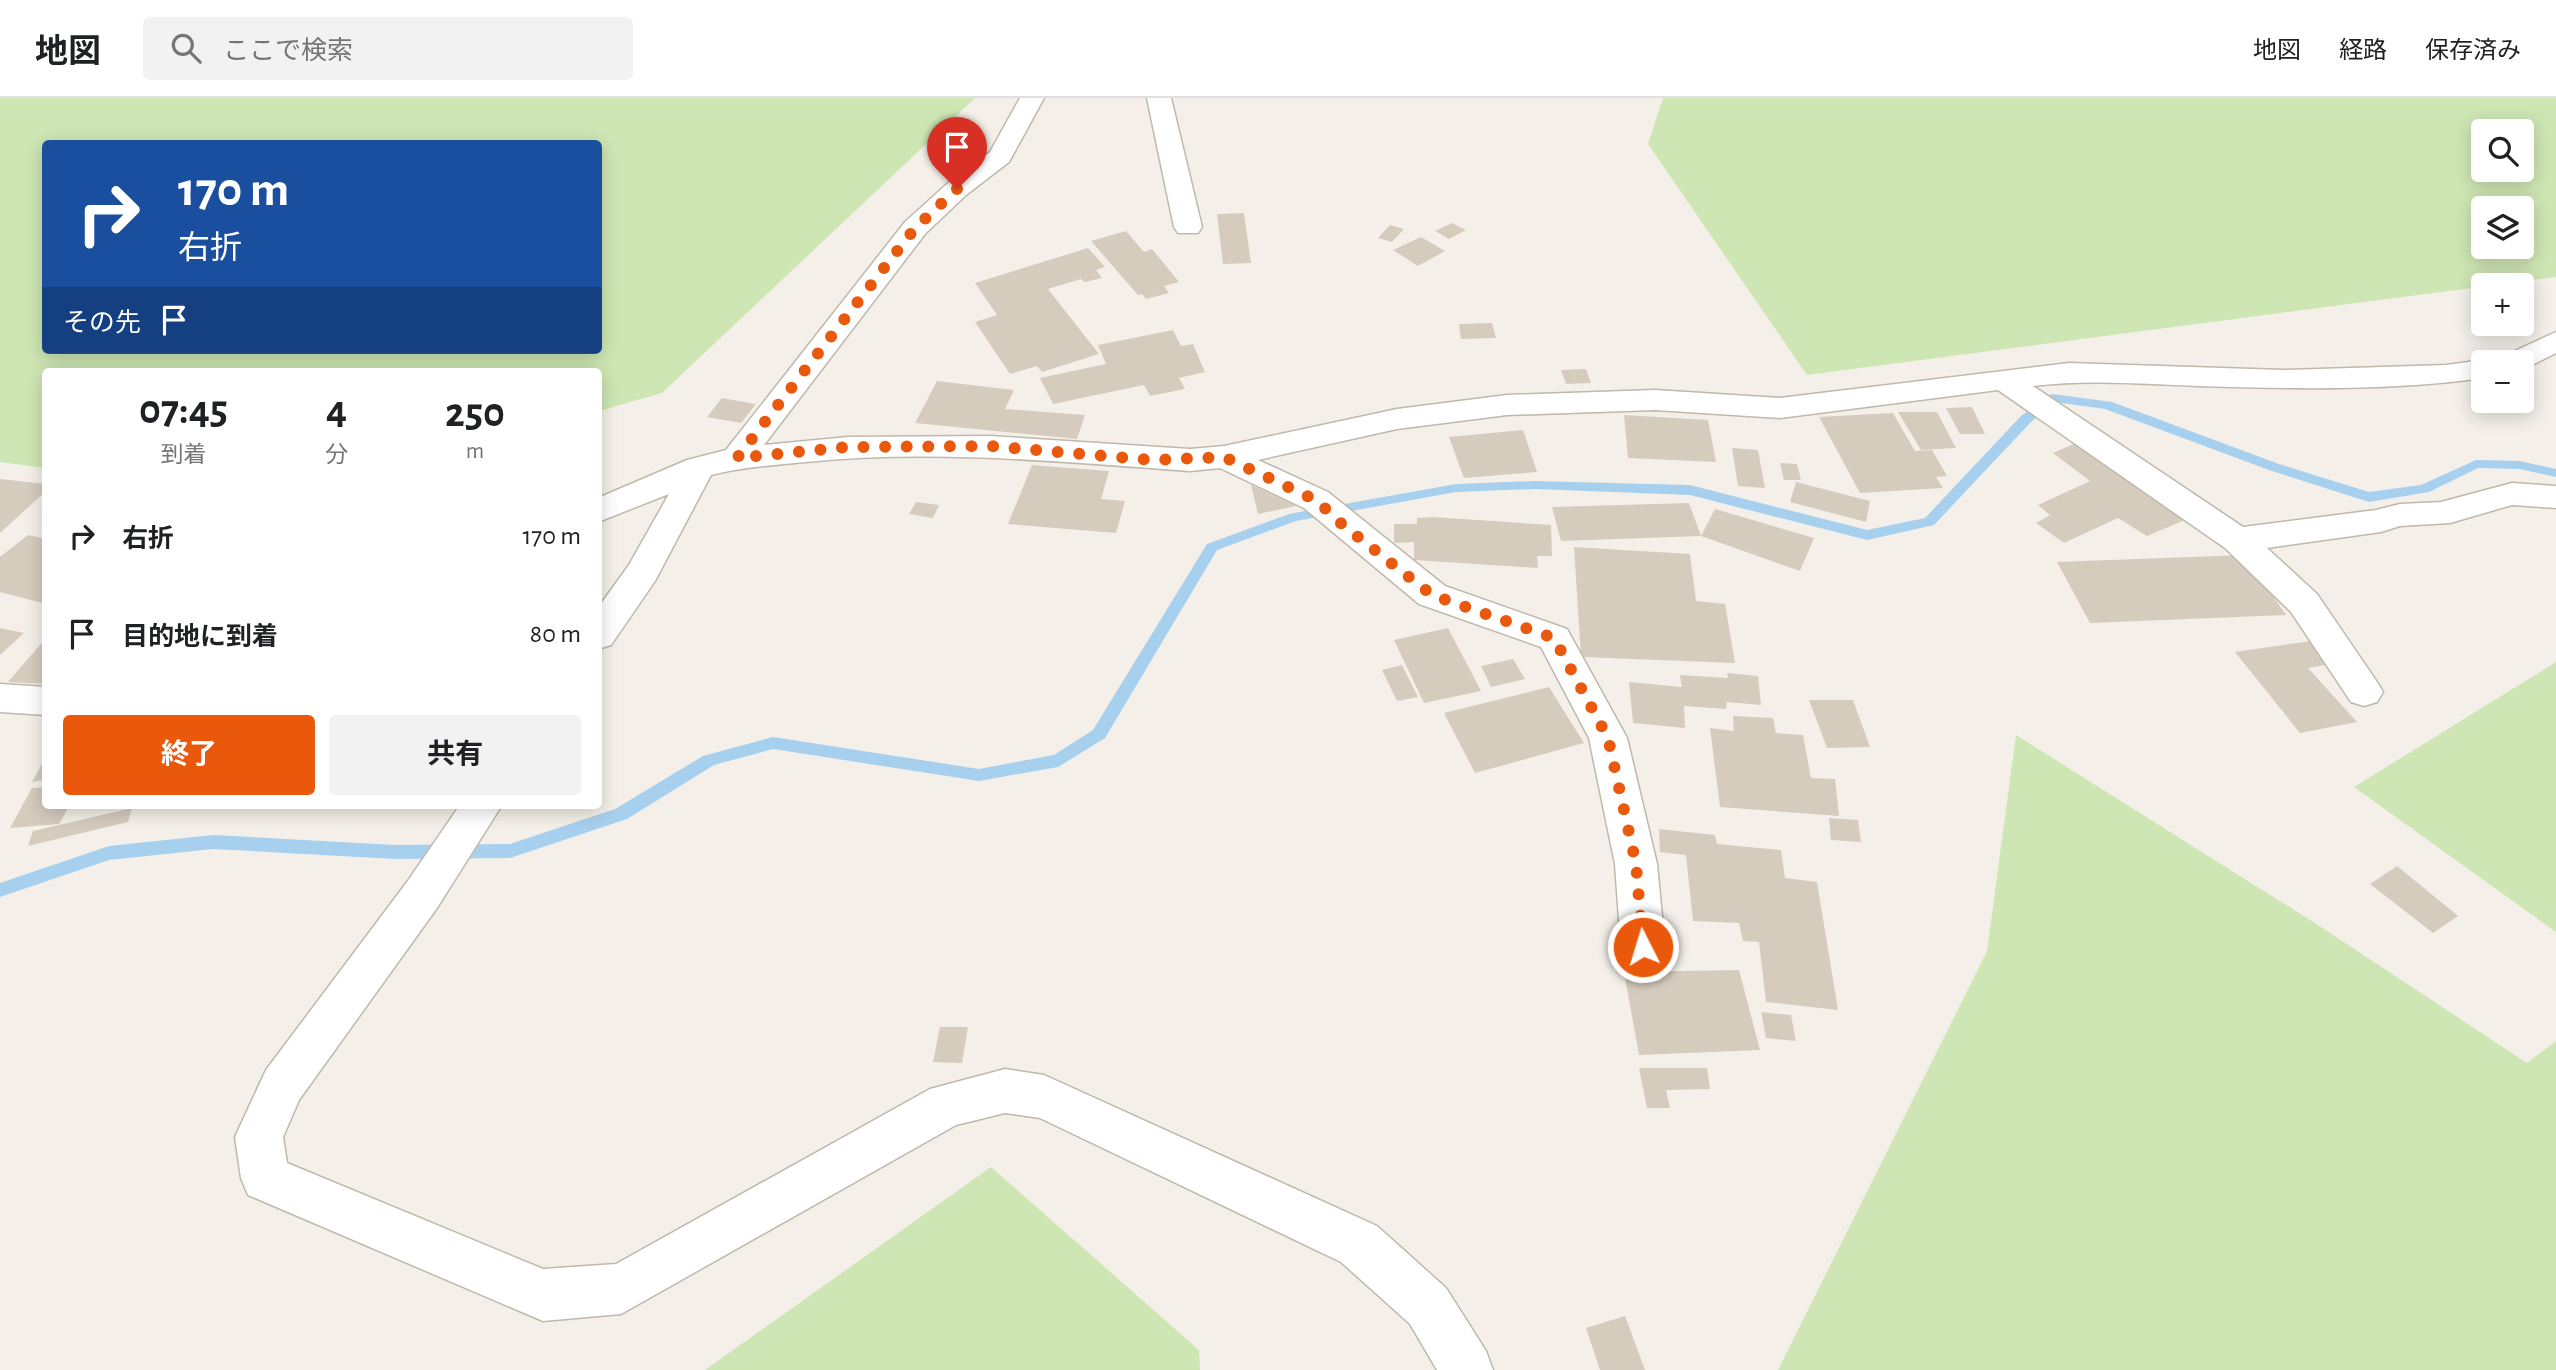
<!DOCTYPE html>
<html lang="ja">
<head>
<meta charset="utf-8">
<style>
  :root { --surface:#fff; --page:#f2f2f2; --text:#202124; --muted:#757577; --line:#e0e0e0; --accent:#ea580c }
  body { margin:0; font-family:"Alegreya Sans","Noto Sans JP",sans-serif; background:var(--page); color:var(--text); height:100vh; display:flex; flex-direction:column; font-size:26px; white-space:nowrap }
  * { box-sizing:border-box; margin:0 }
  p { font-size:23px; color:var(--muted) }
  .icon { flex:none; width:38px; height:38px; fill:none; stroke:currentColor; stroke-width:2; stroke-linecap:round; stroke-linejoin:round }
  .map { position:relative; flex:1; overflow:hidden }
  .panel { position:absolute; left:42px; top:270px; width:560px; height:441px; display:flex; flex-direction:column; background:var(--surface); border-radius:7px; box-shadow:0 4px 18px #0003 }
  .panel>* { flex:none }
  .top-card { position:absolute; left:42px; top:42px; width:560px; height:214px; border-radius:7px; box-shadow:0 4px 18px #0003; background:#1a4fa0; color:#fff; overflow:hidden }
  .tools { position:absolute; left:2471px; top:21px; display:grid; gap:14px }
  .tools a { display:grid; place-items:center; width:63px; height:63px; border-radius:7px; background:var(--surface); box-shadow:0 4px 18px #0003; font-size:35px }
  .pin { position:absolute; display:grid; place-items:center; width:60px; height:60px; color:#fff; margin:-72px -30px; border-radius:50% 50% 50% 0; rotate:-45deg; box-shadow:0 0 7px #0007 }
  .pin .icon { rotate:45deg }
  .me { position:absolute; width:77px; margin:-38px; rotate:355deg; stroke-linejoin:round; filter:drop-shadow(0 0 5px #0008) }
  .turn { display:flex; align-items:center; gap:24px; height:147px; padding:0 21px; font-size:32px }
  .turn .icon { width:91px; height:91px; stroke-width:2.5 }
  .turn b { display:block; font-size:49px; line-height:60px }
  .then { display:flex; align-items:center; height:66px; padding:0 21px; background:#0003; gap:14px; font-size:26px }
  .eta { display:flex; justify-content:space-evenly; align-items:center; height:119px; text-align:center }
  .eta b { font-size:42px; font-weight:700; line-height:49px }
  .action { display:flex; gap:14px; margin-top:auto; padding:14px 21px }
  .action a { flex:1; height:80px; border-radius:7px; background:var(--accent); color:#fff; font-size:28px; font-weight:700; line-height:80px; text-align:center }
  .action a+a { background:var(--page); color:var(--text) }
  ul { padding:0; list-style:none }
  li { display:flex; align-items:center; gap:21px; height:98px; padding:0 21px }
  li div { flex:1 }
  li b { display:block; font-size:26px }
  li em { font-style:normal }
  header { display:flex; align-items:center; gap:42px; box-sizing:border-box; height:98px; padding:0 35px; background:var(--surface); border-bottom:2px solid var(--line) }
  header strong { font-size:33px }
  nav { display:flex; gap:38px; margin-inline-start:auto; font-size:24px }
  .search { width:490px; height:63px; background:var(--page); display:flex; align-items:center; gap:18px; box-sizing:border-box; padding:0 24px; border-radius:7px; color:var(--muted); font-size:26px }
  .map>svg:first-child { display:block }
  .green { fill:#cee6b3; fill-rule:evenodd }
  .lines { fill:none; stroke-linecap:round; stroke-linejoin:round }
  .stream { fill:#a7d0ee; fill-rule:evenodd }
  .building { fill:#d5ccbe }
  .minor-casing { stroke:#bfb8ab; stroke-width:3 }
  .minor { fill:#fff; fill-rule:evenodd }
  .route { stroke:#ea580c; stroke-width:12; stroke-dasharray:0 21.6 }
</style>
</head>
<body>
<header>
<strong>地図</strong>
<div class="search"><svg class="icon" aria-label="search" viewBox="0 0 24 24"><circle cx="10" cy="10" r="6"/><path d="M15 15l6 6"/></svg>ここで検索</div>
<nav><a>地図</a><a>経路</a><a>保存済み</a></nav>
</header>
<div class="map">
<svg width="2556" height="1272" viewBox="0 0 2556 1272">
  <rect width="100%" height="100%" fill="#f4f0e9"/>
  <g class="green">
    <path d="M0,0H975L662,295L599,313L598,273H46L45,370L0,364ZM46,46H598V252H46Z"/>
    <path d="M1663,0H2556V179L1807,277L1648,46ZM2483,33H2522V72H2483ZM2483,110H2522V149H2483Z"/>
    <path d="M2556,564V834L2354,689Z"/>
    <path d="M2016,637L2318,827L2527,965L2556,943V1272H1778L1987,853Z"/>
    <path d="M991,1069L1199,1252L1200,1272H705Z"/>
  </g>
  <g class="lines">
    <path class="stream" d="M2052,296L2112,304L2279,366L2369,394L2421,387L2476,362L2520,363L2556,371V379L2520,371L2478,370L2429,394L2369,404L2269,372L2105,311L2055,304L2031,324L1934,427L1867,442L1690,397L1535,391L1456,394L1296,423L1217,452L1105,640L1058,669L979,683L773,651L714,667L627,721L510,760L395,761L213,751L109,762L0,799V785L109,748L213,737L395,747L510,746L615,711L703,658L773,639L979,671L1054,657L1093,632L1207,446L1289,416L1456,386L1535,383L1690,387L1867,432L1925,420L2021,318Z"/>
  </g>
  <g class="building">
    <path d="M1244,115L1251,165L1223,166L1217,116Z"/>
    <path d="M1452,125L1466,132L1449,141L1435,133Z"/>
    <path d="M1390,127L1404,131L1392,144L1378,140Z"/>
    <path d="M1126,133L1144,154L1152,151L1179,184L1164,188L1169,195L1146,201L1142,196L1138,197L1091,143Z"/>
    <path d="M1421,139L1445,153L1418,168L1393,152Z"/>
    <path d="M1088,150L1105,169L1096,172L1102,180L1085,184L1081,181L1048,191L1099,256L1042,274L1037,268L1010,276L975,224L997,217L975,185Z"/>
    <path d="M1492,225L1496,240L1461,241L1459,226Z"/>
    <path d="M1173,232L1181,248L1193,246L1205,274L1179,280L1185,291L1150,298L1144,287L1053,306L1040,280L1106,266L1098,247Z"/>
    <path d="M1586,271L1591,285L1566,286L1561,272Z"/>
    <path d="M937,283L1014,292L1005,311L1085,317L1077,341L915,325Z"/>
    <path d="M722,300L756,306L741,325L707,319Z"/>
    <path d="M1972,309L1985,336H1960L1946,310Z"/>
    <path d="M1898,314H1937L1956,350L1921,352Z"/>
    <path d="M1893,315L1915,353L1932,352L1947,378L1936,379L1943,390L1860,395L1819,319Z"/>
    <path d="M1624,317L1708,322L1716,364L1628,360Z"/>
    <path d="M1523,332L1537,374L1464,380L1449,339Z"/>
    <path d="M2085,341L2192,419L2147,438L2118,420L2064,445L2036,425L2050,417L2038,407L2090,383L2053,355Z"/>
    <path d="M1732,350L1758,352L1765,390L1738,388Z"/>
    <path d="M1780,365L1797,366L1801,382H1784Z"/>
    <path d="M1032,367L1109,373L1101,401L1125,403L1116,435L1008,426Z"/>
    <path d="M0,381L46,386V393L0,435Z"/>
    <path d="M1796,384L1870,403L1866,424L1790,404Z"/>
    <path d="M1251,387L1296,408L1258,416Z"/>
    <path d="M916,404L939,407L933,420L909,416Z"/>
    <path d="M1689,405L1701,438L1715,411L1814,440L1800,473L1701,438L1561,443L1552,409Z"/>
    <path d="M1433,419L1551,427L1552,458H1537L1538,470L1414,462V444L1394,445V426H1417V420Z"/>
    <path d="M28,437L46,441V506L0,494V459Z"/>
    <path d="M1574,449L1690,456L1696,503L1725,506L1735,565L1581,559Z"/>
    <path d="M2244,457L2286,517L2090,525L2057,464Z"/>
    <path d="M0,530L24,535L0,557Z"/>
    <path d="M1448,530L1481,593L1424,605L1394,542Z"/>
    <path d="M46,540V586L8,584Z"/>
    <path d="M2317,542L2338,565L2308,570L2357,624L2300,635L2235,554Z"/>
    <path d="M1513,561L1525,581L1491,589L1481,568Z"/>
    <path d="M1402,567L1418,599L1397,603L1382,572Z"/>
    <path d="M1727,575L1758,578L1761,607L1727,604L1726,611L1684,608L1685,630L1633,625L1629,584L1682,589L1680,577L1728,580Z"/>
    <path d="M1549,589L1584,645L1475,675L1444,615Z"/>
    <path d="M1809,602H1853L1870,649L1827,650Z"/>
    <path d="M1733,618L1773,620L1776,635L1803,637L1811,680L1835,681L1839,718L1720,709L1710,630L1734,633Z"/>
    <path d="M46,658V682L32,684Z"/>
    <path d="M46,689V707H70L59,726L10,730L32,690Z"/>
    <path d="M132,710L128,724L28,748L33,733Z"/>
    <path d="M1829,720L1858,722L1861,744L1831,742Z"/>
    <path d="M1659,731L1715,737L1717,746L1781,752L1785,780L1817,784L1838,912L1766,904L1759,844L1743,843L1739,825L1693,823L1686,757L1660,754Z"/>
    <path d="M2397,768L2458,818L2433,835L2370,786Z"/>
    <path d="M1739,872L1760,952L1639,957L1624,874Z"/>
    <path d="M1761,914L1791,917L1796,943L1766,940Z"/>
    <path d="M940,929H968L962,965L933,964Z"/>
    <path d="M1639,970H1707L1710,991L1666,992L1670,1010H1647Z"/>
    <path d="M1625,1218L1645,1272H1600L1586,1230Z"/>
  </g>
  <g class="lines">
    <g class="minor-casing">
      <g id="minor">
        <path d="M1020,0H1044L1009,64L966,97L925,136L764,347L848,339L990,338L1190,351L1224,348L1397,311L1507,297L1655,292L1780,300L2069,265L2283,272L2446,267L2483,262L2493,264H2483V280C2390,293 2293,291 2199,288C2144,286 2088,281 2033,288L2243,429L2376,412L2400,406L2441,404L2512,385L2556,388V410L2512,407L2450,425L2400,428L2381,434L2267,450L2317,496L2377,584L2383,594L2377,604L2364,608L2351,604L2291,514L2225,450L1998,292L1780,320L1655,312L1507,317L1397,331L1258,362L1328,394L1445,488L1567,531L1627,640L1657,766L1665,849L1658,862L1643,868L1628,862L1621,849L1615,766L1589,640L1541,549L1419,506L1304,410L1220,370L1190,373C1062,364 934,351 806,364C774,367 743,369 711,377L655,483L611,547L598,551V510L629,467L669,396L598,424V400L687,362L726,352L905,124L948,85L990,54Z"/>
        <path d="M1147,0H1171L1202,129L1198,135H1178L1174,129Z"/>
        <path d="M2556,234V255L2522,272V264H2502L2506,257Z"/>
        <path d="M0,586L46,589V617L0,614Z"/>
        <path d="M460,707H502L437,810L299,1002L283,1039L287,1065L543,1171L616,1166L930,991L1005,971L1044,977L1377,1128L1446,1190L1486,1253L1493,1272H1437L1410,1226L1341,1164L1040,1020L1005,1015L956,1027L621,1216L543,1223L248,1097L241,1080L235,1039L266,972L407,784Z"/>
      </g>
    </g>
    <use href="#minor" class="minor"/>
  </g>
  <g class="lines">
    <path class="route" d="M957,91L915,130L737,360L848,349L990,348L1151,362L1224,359L1316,402L1344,428L1432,497L1554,540L1608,640L1636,766L1643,849"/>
  </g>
</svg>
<div class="tools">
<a><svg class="icon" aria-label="search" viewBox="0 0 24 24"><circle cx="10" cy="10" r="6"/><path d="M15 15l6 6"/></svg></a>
<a><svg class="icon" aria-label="layers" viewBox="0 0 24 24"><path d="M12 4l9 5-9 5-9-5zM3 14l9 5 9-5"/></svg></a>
<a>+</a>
<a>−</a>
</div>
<div class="pin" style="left:957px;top:91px;background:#d93025"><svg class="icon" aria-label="arrive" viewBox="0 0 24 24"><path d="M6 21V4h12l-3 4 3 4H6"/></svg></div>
<svg class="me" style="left:1643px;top:849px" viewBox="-20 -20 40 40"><circle r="17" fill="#ea580c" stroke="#fff" stroke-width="3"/><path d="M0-11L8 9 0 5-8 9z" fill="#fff"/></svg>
<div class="top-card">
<div class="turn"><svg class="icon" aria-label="right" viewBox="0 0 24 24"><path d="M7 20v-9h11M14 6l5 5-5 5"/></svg><div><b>170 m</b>右折</div></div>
<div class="then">その先<svg class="icon" aria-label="arrive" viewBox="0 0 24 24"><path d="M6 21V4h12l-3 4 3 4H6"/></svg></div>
</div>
<section class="panel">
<div class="eta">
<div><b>07:45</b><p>到着</p></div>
<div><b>4</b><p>分</p></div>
<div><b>250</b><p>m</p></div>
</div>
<ul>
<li><svg class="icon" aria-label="right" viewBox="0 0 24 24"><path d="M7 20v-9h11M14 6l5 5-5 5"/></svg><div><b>右折</b></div><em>170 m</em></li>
<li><svg class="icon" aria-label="arrive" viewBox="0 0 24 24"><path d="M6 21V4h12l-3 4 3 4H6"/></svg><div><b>目的地に到着</b></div><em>80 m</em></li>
</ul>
<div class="action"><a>終了</a><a>共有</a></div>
</section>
</div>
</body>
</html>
